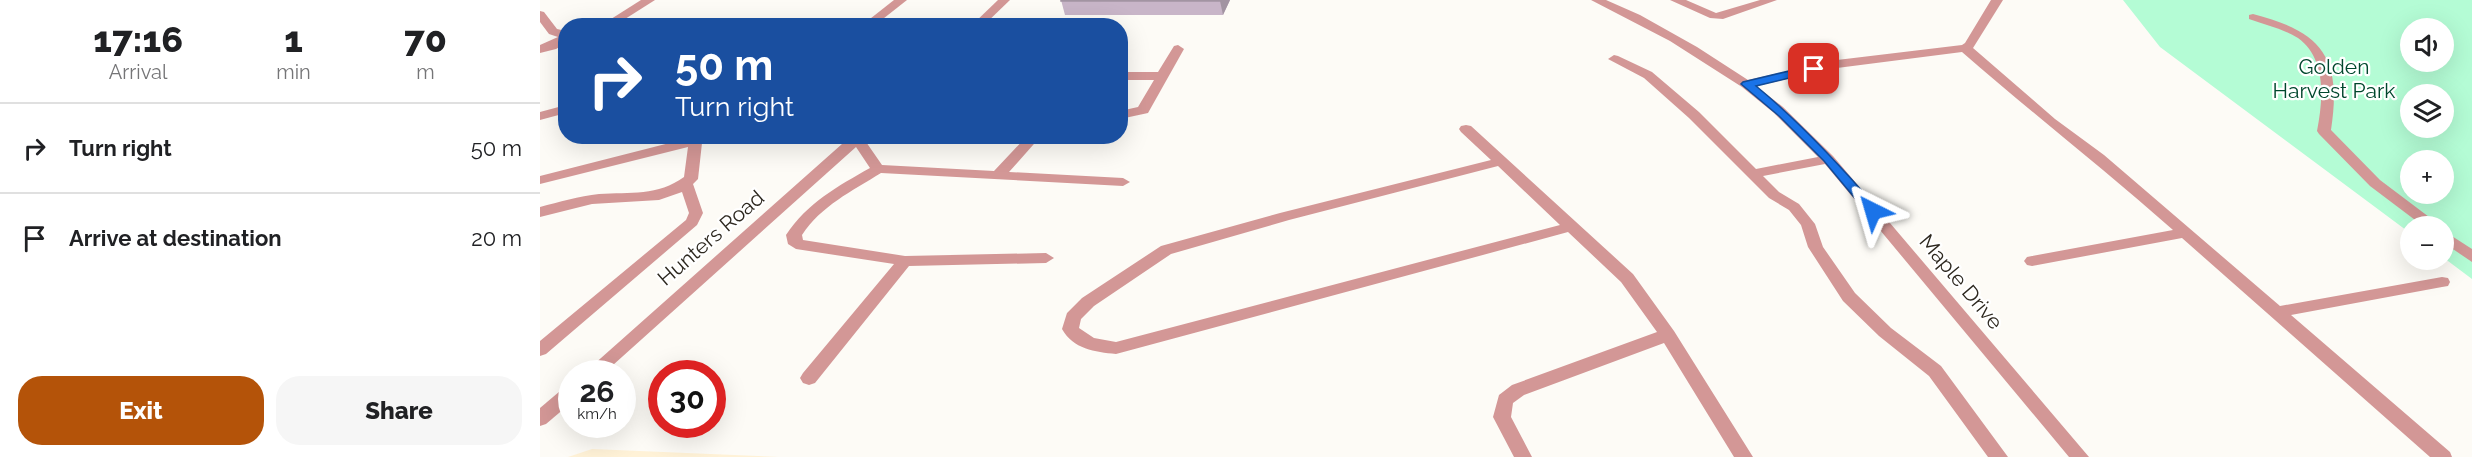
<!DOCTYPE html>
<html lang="en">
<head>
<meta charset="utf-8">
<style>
  :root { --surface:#fff; --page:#f6f6f6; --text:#202124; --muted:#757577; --line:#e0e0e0; --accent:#b45309 }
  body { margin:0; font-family:Raleway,sans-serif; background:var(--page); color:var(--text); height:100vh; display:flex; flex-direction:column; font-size:22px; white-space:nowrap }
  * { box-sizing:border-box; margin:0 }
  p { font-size:20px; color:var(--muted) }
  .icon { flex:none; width:33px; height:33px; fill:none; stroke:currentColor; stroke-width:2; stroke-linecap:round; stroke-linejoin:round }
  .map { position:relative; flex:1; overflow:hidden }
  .side { display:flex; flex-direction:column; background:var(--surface); width:540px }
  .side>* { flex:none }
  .hud { position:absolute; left:18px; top:18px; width:570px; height:126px; border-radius:24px; box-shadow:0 6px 24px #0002; background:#1a4fa0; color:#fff; overflow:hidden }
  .buttons { position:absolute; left:1860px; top:18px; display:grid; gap:12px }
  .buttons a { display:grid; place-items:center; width:54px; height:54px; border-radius:50%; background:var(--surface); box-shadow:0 6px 24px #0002; font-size:30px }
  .speed { position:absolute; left:18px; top:360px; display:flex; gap:12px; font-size:30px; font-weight:700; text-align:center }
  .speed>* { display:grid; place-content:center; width:78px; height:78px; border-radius:50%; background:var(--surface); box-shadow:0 6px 24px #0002; line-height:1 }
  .speed small { font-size:15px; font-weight:400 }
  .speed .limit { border:9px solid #d22; background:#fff; color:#111 }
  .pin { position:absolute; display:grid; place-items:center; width:51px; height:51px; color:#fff; margin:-26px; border-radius:12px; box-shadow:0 3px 9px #0006 }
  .me { position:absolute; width:66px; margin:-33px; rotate:320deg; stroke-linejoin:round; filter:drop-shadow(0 0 4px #0008) }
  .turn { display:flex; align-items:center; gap:21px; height:126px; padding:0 18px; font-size:27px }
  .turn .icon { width:78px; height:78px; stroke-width:2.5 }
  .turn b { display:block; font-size:42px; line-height:51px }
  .eta { display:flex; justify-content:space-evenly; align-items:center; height:102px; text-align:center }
  .eta b { font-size:36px; font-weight:800; line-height:42px }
  .button { display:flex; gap:12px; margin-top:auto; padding:12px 18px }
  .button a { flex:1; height:69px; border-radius:24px; background:var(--accent); color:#fff; font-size:24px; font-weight:800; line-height:69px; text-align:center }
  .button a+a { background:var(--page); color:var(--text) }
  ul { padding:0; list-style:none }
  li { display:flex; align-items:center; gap:18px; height:90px; padding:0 18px; border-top:2px solid var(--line) }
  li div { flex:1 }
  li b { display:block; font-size:22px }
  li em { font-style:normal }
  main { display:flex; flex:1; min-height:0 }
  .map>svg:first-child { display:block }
  .built { fill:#fff2d7 }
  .green { fill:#b4fcd5; fill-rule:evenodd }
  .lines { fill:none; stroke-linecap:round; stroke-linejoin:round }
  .minor { fill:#d39796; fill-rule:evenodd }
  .wall { fill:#c8b5c8 }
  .shaded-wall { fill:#a294a2 }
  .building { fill:#e8d3e8; stroke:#a294a2; stroke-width:1.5 }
  .route { fill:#1a73e8; stroke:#114b97; stroke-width:1.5 }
  .labels { text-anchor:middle; stroke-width:4.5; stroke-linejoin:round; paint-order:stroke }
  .park-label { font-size:21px; fill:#00472d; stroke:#fff }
  .street-label { font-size:21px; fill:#2d281f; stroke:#fff }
</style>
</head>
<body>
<main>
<section class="side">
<div class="eta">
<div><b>17:16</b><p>Arrival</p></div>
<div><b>1</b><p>min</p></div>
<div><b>70</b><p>m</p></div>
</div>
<ul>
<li><svg class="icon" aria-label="right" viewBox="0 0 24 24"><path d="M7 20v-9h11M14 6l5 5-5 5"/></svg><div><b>Turn right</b></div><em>50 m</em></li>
<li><svg class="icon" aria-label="arrive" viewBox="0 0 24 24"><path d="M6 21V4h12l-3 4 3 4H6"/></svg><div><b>Arrive at destination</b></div><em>20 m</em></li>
</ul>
<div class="button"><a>Exit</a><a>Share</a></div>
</section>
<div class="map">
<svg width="1932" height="457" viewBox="0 0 1932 457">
  <rect width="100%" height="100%" fill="#fdfbf6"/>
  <path class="built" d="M52,449L239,457H28Z"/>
  <path class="green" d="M1583,0H1932V279L1904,258V226H1870V233L1620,47ZM1870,28H1904V62H1870ZM1870,94H1904V128H1870ZM1870,160H1904V194H1870Z"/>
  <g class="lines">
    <g class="minor">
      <path d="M101,0H115L74,26H60Z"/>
      <path d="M354,0H367L334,26H321Z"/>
      <path d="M458,0H470L443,26H431Z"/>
      <path d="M1051,0H1066L1100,15L1157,47L1208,80L1297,60L1422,45L1425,43L1451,0H1463L1433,48L1515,119L1564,155L1740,306L1902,277L1908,278L1910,282L1908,286L1902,287L1751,315L1910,452L1912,457H1890L1642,238L1492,266L1487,265L1484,261L1487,257L1492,256L1633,230C1564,169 1492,113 1422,52L1297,68L1216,86L1243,107L1293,156L1549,457H1529L1285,164L1223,176L1239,192L1259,204L1275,224L1283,247L1315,293L1351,328L1401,366L1468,457H1448L1389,376L1339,336L1303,301L1268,247L1261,225L1249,210L1229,198L1149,118L1104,78L1068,59L1074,55L1078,56L1112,72L1159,112L1216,169L1278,157L1234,113L1202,87L1130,41Z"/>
      <path d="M1130,0H1146L1176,13L1220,0H1237L1183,19L1170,18Z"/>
      <path d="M0,11L4,12L17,29L26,31V43L16,49L0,53V45L18,37L9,34L0,22Z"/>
      <path d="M1713,14C1783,32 1802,58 1791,130L1840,180L1897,223L1899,226H1883L1830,186L1779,134L1777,131C1783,100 1787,59 1758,38C1744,29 1725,25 1709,19V15Z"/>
      <path d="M638,45L644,49L608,113L580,119V111L598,107L614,80H580V72H618L634,46Z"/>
      <path d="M26,105V113L0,120V112Z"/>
      <path d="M926,125L931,126L1093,274L1134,331L1213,457H1194L1124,343L984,395L973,403L971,417L992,457H974L953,417L959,395L972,385L1117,332L1081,282L1028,232L576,354C555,352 533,349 522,329L527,313L542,298L621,246L740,213L951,160L921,132L919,129L921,126ZM958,166L1020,225L576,342L554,338L539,328L541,319L554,306L631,254L749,220Z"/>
      <path d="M157,136H181L162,143L158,179L153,184L163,213L157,225L6,354L0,356V341L146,220L149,213L142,192L119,200L52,204L0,217V207C19,202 39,196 59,194C90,192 118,196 144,177L148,147L0,184V176Z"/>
      <path d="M311,136H326L324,139L342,165L454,171L487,136H501L469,172L583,178L590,182L583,186L341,173C312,191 281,206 262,235L263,240L365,256L506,253L514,258L506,263L369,266L275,383L269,385L263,383L260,378L263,373L354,264L256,249L248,244L246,235C267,203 298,186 330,168L316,147L63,374H43Z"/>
      <path d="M1904,231L1932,249V262L1904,243Z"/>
      <path d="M32,384V402L6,424L0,426V408L26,386Z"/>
    </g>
  </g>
  <path class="wall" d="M521,0H690L683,15H525Z"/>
  <path class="shaded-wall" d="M681,0H690L683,15L680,1Z"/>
  <path class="building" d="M521,0H681L680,1H521Z"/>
  <path class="route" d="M1274,65L1278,66V71L1216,86C1261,123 1299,164 1337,208L1339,211L1337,214H1328L1284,161L1239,116L1201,84L1203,82Z"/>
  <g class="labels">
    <g class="park-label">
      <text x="1794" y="74">Golden<tspan x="1794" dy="24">Harvest Park</tspan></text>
    </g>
    <g class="street-label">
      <text transform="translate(171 238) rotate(-41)" y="7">Hunters Road</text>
      <text transform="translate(1421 282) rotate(50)" y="7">Maple Drive</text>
    </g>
  </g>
</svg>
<div class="buttons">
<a><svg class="icon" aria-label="sound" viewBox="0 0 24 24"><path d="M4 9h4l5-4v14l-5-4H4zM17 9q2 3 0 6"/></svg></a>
<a><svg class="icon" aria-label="layers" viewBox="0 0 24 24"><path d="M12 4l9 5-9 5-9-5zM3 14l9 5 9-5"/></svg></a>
<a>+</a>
<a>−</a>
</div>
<div class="speed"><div>26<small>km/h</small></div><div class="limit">30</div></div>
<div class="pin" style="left:1274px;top:69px;background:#d93025"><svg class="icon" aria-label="arrive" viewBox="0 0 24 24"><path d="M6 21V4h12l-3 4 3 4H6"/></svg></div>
<svg class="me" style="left:1333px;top:211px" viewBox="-20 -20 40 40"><path d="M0-17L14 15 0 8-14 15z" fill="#1a73e8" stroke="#fff" stroke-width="4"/></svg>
<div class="hud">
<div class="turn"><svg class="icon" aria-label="right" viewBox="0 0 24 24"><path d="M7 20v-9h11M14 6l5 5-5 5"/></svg><div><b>50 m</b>Turn right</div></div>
</div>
</div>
</main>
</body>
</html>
